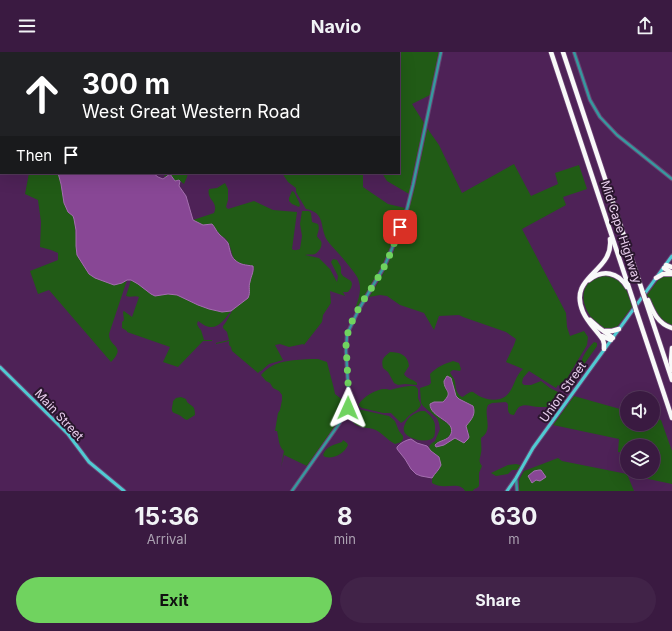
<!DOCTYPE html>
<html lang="en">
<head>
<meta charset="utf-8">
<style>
  :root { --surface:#3a1a41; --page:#412348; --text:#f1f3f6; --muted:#aba1b1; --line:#54385a; --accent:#70d35f }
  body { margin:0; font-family:Inter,sans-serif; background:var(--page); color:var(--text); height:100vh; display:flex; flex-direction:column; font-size:15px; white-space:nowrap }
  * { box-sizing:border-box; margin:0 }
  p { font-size:13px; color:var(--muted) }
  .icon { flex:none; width:22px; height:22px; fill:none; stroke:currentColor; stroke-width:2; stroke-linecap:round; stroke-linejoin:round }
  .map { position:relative; height:439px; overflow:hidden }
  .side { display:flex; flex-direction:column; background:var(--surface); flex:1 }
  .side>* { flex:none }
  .hud { position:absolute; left:0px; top:0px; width:400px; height:122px; box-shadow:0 4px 16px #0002,0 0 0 1px var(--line); background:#202124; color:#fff; overflow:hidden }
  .controls { position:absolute; left:620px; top:339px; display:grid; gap:8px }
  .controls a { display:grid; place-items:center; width:40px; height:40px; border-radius:50%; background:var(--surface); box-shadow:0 4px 16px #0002,0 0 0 1px var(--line); font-size:20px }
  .pin { position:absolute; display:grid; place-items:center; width:34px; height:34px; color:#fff; margin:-17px; border-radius:8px; box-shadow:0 2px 6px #0006 }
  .me { position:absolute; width:44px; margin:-22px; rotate:1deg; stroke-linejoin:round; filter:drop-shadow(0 0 3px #0008) }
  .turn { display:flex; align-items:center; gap:14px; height:84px; padding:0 16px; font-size:18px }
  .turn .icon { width:52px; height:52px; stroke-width:2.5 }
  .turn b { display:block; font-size:28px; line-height:34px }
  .then { display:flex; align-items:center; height:38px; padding:0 16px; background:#0003; gap:8px; font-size:15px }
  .eta { display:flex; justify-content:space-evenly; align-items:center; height:68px; text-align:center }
  .eta b { font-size:24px; font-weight:700; line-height:28px }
  .primary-button { display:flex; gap:8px; margin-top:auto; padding:8px 16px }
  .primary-button a { flex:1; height:46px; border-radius:24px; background:var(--accent); color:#111; font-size:16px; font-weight:700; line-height:46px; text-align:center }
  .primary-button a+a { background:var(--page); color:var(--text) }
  header { display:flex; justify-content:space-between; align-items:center; height:52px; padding:0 16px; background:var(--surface); font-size:18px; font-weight:700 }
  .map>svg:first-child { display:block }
  .green { fill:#215b16; fill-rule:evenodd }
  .water { fill:#884795; stroke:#a46faf }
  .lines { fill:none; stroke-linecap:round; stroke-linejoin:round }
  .tertiary-casing { stroke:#694172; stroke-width:4.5 }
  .secondary-casing { stroke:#694172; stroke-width:5 }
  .motorway-casing { stroke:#694172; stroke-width:6 }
  .tertiary { stroke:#37989e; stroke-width:2.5 }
  .secondary { stroke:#50cad2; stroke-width:3 }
  .motorway { stroke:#f9f9f9; stroke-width:4.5 }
  .motorway-bridge-casing { stroke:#694172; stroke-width:6; stroke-linecap:butt }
  .motorway-bridge { stroke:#f9f9f9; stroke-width:4.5 }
  .route { stroke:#70d35f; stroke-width:7; stroke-dasharray:0 12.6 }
  .labels { text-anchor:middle; stroke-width:4; stroke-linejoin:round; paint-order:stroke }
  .street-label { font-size:12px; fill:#e6cceb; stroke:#29162d }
</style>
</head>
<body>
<header><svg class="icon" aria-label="menu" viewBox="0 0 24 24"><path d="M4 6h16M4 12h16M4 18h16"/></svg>Navio<svg class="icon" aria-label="share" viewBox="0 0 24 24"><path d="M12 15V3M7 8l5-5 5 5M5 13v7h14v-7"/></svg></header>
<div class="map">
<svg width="672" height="439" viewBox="0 0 672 439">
  <rect width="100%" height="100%" fill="#4e2257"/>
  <g class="green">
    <path d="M234,0H439L430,43L412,52L424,71L409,142L387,129L382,121H399V1Z"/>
    <path d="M427,76L439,93L462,141L514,112L531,144L558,132L555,121L579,113L587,137L563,145L566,153L522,177L566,261L567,275L570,284L584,279L588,285L587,293L569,323L564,335H561L558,333L556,336L529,319L523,326L522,331L524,333H531L541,329L550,336L558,340L560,344V346L553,354C548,355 544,355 539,355C533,355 525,351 519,355C517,357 515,361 514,363C507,363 508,357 508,352L506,350L492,351L488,353C483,363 494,378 481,386V387C481,392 482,397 481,401C480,407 478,409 482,414L479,421V434L477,436L474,437L473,439H465C459,428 444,439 432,431C432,424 434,422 439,418L434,401L431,399L429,396L430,395L429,394L432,391L435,389L440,377L439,371L437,366L423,354L421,351L420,336L429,333L431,331L430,322C437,315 444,312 453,309L459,311L461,317L460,319L453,318L450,320C451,323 454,326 455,329C456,336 455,340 462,345C466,344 469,339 473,340C475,341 477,343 479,344C487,348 498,350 506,344C515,336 514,325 523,317L506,310L514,293L516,287L506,280L463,265L459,263L439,264L434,278L424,261L400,253L387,244L380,243L369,245C375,235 381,226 386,215C408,172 417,123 427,76ZM451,326L456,344L459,347L473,354L466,374L469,383L460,389L455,386L439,395L437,391C444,389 456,382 450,373C448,371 445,370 442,368C439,364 436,355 434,350H443C448,346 451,341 445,336Z"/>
    <path d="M29,121H58L61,132L64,151L68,160L73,164L74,167L76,185V194L77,203L79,207L89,222L95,226L104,229L125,230L127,228L109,282C109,296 127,293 111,310L49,238L38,242L30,219L58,208V201L51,198L40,195L41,170L38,148L25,142Z"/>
    <path d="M164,121H188L187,125L184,132L179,128L175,129L170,122L166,125L164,124L165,123Z"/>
    <path d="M282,121H363V135L388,152L405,156L394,187L382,215L357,258H355V257C358,248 362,239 359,230C358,225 355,222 353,219C348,213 344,207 339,202C335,197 330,193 327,188C319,174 326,161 306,157L296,140V136L288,130Z"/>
    <path d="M225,131L228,137V148L226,155L228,157L254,149L273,158L297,160L292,197C295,199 297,198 300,197L302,184L300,172L302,159H309L311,161L312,170L318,172C320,177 318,179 317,184C317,185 321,189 321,189C323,194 319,200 315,202C312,203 308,202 305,203L319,206L330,217L337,230L338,224L331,210L333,207L337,208L341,215V221L343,224L351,229L352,232L351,236L348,240H343L345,244L330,239L331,251L323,263L322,270L304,293L303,292L289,295L280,292L275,293L283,308L269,312L261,319H260L258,321L232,299L231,295L229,293V289L216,292V291L229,288L227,280L223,276V274L226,270L233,257L248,246L250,229L254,217L250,213C226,212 236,198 225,186C223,185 221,184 220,183C219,182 219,181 218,180C213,175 199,173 193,168L214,161C219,149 206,148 209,137L217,136Z"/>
    <path d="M292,139L294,140L299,150L300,153L299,155L292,152L289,149V146Z"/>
    <path d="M610,223C625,229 627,239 632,253V255L617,275L615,277L606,278C590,270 575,246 589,230C591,228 594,225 597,224C601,223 606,223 610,223Z"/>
    <path d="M672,223V274C658,272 652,254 647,243L661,224Z"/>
    <path d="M131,228L138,232L151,242L155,244L168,242L177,243L198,253L209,257L222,260L231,259C226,266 219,276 210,275C206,275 201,271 198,269L197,272L199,276L201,278L204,288H212V289H203L178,315L163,310L170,295L127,280V279L122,276V270L124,268L123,260L124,259L132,265L139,245C135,243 131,246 126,244Z"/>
    <path d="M594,290L597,291V294L583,314L581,315C580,306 588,296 594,290Z"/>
    <path d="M390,300C400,300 408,303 409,314L404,322C407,327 413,327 417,331V333L405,332L398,333L394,331L388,320L383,316C381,307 383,306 390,300Z"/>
    <path d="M310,307H318L327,310L334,337L335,342L344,349L346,353V357L342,364L307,414L284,403L281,415L284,399C278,394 279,386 277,379H275L278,361L280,358L282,348V343L279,339L273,336L270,331L266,329L261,323C275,307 291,309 310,307Z"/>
    <path d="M409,334H415L418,337V346L421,353C418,358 416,359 411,362C407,365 405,369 401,371L391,361H383L362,356L359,354V352C364,344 380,334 390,338C396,336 402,335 409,334Z"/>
    <path d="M574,344L627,359V372H653V366L661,368L672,399V432L639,425L640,420H653V394H627V401L618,400L619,387L553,373Z"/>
    <path d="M181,345L186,347L187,350C193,355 195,354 195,363L187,368C182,366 183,365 179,363C175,361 171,361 172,356C172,354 173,352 173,349L176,346Z"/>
    <path d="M362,358L389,364L395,369L399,379L403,384V387L401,390L395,392C387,388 382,380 373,377C365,375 357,376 352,369L356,359Z"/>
    <path d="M421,359H425C431,364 436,369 435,377C435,380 435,384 433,386C428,392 397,387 405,372C408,365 414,361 421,359Z"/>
    <path d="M343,388L347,391L348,393C344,402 334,407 325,405L323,403C326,394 334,393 342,390Z"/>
    <path d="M558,406L562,409L627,422L634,439H519V428L524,419Z"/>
    <path d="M516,412L520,413V415L517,418H512L508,422L496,424L491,421L508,413Z"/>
  </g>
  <g class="water">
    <path d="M58,121H153L158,125L163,127L170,122L175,129L179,128L180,129L179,134L186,144L193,168L203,173L212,172C215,175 216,179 219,182C222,185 225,187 228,191C230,197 230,204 235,208C240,213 246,213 253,214C254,220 251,224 250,230C248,235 251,240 248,246L231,259L222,260L209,257L198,253L177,243L168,242L155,244L151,242L138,232L131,228H127L122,231L114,233L95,226L89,222L77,203L76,194V178L74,167L73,164L68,160L64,151L61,132Z"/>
    <path d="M447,324L451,326L456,344L459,347L473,354C476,362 472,367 466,374L469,385L468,387L464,391L455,386L444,393L436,395L435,393C439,388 448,389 451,382C456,368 430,366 430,352L434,350H443C454,339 444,340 444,329Z"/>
    <path d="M411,387L417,391L427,394L431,399L439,405L441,413C439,418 435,421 432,426L421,424L416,422L411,417L405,407L397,397V395C400,391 406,388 411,387Z"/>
    <path d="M539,418H541L546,425L540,429L536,428L532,431L528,424L534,419Z"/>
  </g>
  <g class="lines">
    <g class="tertiary-casing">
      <g id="tertiary">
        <path d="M574,0L590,48L600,65L617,83L672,127"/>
        <path d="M516,426L517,439"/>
        <path d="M292,439L339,372C344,364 348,358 349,349L346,299L347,283L349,278L359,257L384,215L391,199L407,157L413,133L441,0"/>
      </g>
    </g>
    <g class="secondary-casing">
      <g id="secondary">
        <path d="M0,315L68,382L89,410L124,439"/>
        <path d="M507,439L516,426L533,396L672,204"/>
      </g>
    </g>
    <g class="motorway-casing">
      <g id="motorway">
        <path d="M551,0L634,251"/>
        <path d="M563,0L643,241"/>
        <path d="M666,213L672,215"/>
        <path d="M664,216L672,221"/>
        <path d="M656,226L663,222H672"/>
        <path d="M589,228C603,217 618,220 627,235"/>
        <path d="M645,247L672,328"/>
        <path d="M648,248C653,260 658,272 672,276"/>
        <path d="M636,258L672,366"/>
        <path d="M590,268L598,275L613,286"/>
        <path d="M605,279H612L619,277"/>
        <path d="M602,284L611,288"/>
        <path d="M672,296L671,308L672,318"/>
        <path d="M604,297V292L603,288C597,279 588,271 583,260C567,223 614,221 610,187"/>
      </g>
    </g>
    <use href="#tertiary" class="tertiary"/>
    <use href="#secondary" class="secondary"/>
    <use href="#motorway" class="motorway"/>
    <g class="motorway-bridge-casing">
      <g id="motorway-bridge">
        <path d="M643,241L645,247"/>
        <path d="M634,251L636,258"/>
      </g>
    </g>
    <use href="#motorway-bridge" class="motorway-bridge"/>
  </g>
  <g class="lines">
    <path class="route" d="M348,356L349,349L346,292C348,264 372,239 384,215C391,202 395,188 400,175"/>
  </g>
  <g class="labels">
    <g class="street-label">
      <text transform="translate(621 180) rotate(72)" y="4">Mid Cape Highway</text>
      <text transform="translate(563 340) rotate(-55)" y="4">Union Street</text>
      <text transform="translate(59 363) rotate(47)" y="4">Main Street</text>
    </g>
  </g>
</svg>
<div class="controls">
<a><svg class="icon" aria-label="sound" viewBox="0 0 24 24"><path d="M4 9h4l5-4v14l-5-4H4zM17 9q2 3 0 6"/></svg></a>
<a><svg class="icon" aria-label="layers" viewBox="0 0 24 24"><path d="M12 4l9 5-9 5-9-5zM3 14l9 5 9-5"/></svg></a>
</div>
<div class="pin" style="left:400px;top:175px;background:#d93025"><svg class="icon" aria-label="arrive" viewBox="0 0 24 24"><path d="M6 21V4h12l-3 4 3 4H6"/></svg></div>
<svg class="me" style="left:348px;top:356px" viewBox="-20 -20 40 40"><path d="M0-17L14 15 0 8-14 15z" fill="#70d35f" stroke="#fff" stroke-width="4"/></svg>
<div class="hud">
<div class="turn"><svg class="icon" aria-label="ahead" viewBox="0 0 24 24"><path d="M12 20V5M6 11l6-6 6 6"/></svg><div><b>300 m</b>West Great Western Road</div></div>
<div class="then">Then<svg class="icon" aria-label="arrive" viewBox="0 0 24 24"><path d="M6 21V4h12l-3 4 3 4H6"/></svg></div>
</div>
</div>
<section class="side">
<div class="eta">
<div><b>15:36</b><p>Arrival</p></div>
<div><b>8</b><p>min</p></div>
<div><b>630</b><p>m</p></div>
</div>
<div class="primary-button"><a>Exit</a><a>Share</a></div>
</section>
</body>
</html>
